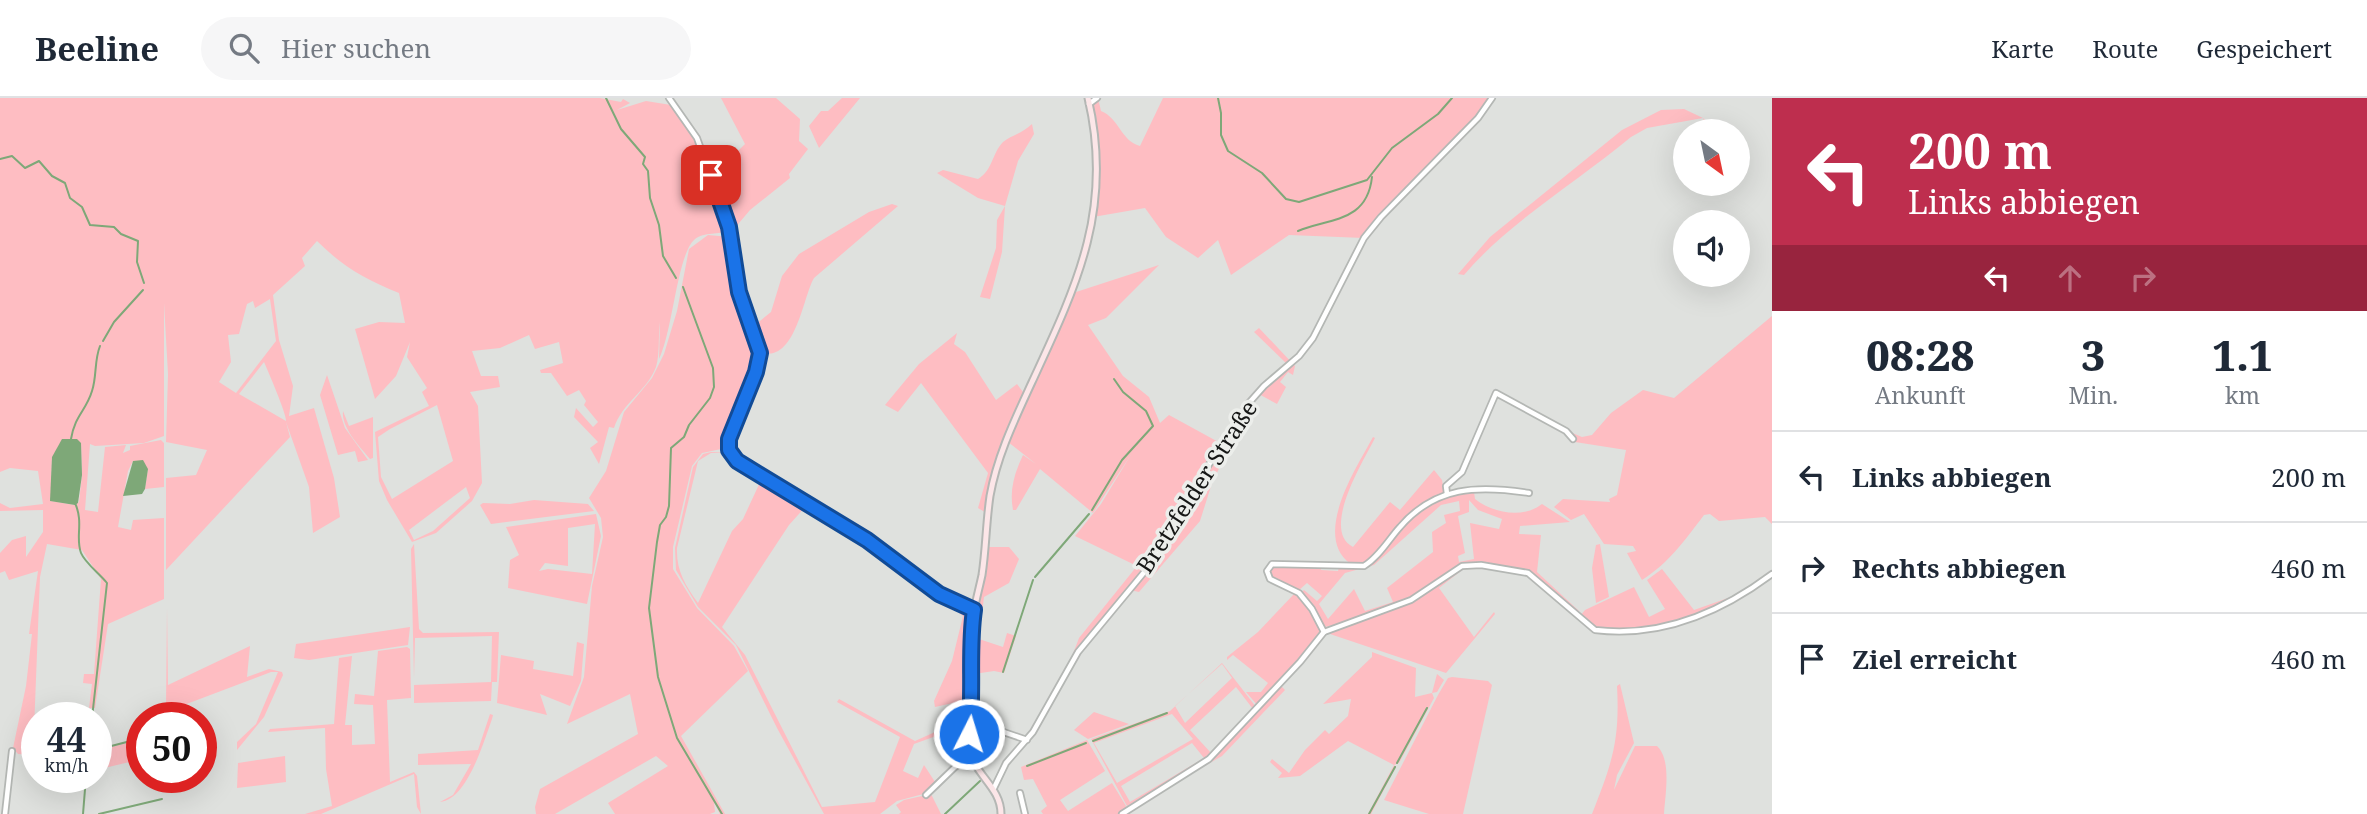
<!DOCTYPE html>
<html lang="de">
<head>
<meta charset="utf-8">
<style>
  :root { --surface:#fff; --page:#f6f6f7; --text:#1f2937; --muted:#747a83; --line:#e0e1e3 }
  body { margin:0; font-family:"Noto Serif",serif; background:var(--page); color:var(--text); height:100vh; display:flex; flex-direction:column; font-size:26px; white-space:nowrap }
  * { box-sizing:border-box; margin:0 }
  p { font-size:23px; color:var(--muted) }
  .icon { flex:none; width:38px; height:38px; fill:none; stroke:currentColor; stroke-width:2; stroke-linecap:round; stroke-linejoin:round }
  .map { position:relative; flex:1; overflow:hidden }
  .panel { display:flex; flex-direction:column; background:var(--surface); width:595px }
  .panel>* { flex:none }
  .banner { background:#be2e4e; color:#fff; overflow:hidden }
  .needle { width:46px; rotate:147deg }
  .fabs { position:absolute; left:1673px; top:21px; display:grid; gap:14px }
  .fabs a { display:grid; place-items:center; width:77px; height:77px; border-radius:50%; background:var(--surface); box-shadow:0 7px 28px #0002; font-size:35px }
  .speed { position:absolute; left:21px; top:604px; display:flex; gap:14px; font-size:35px; font-weight:700; text-align:center }
  .speed>* { display:grid; place-content:center; width:91px; height:91px; border-radius:50%; background:var(--surface); box-shadow:0 7px 28px #0002; line-height:1 }
  .speed small { font-size:18px; font-weight:400 }
  .speed .limit { border:10px solid #d22; background:#fff; color:#111 }
  .pin { position:absolute; display:grid; place-items:center; width:60px; height:60px; color:#fff; margin:-30px; border-radius:14px; box-shadow:0 4px 10px #0006 }
  .me { position:absolute; width:77px; margin:-38px; rotate:5deg; stroke-linejoin:round; filter:drop-shadow(0 0 5px #0008) }
  .turn { display:flex; align-items:center; gap:24px; height:147px; padding:0 21px; font-size:32px }
  .turn .icon { width:91px; height:91px; stroke-width:2.5 }
  .turn b { display:block; font-size:49px; line-height:60px }
  .lanes { display:flex; align-items:center; height:66px; padding:0 21px; background:#0003; justify-content:center; gap:35px; direction:ltr }
  .lanes .off { opacity:.35 }
  .eta { display:flex; justify-content:space-evenly; align-items:center; height:119px; text-align:center }
  .eta b { font-size:42px; font-weight:800; line-height:49px }
  ul { padding:0; list-style:none }
  li { display:flex; align-items:center; gap:21px; height:91px; padding:0 21px; border-top:2px solid var(--line) }
  li div { flex:1 }
  li b { display:block; font-size:26px }
  li em { font-style:normal }
  header { display:flex; align-items:center; gap:42px; box-sizing:border-box; height:98px; padding:0 35px; background:var(--surface); border-bottom:2px solid var(--line) }
  header strong { font-size:33px }
  nav { display:flex; gap:38px; margin-inline-start:auto; font-size:24px }
  .search { width:490px; height:63px; background:var(--page); display:flex; align-items:center; gap:18px; box-sizing:border-box; padding:0 24px; border-radius:38px; color:var(--muted); font-size:26px }
  main { display:flex; flex:1; min-height:0 }
  .map>svg:first-child { display:block }
  .green { fill:#febdc2; fill-rule:evenodd }
  .water { fill:#7ea878 }
  .lines { fill:none; stroke-linecap:round; stroke-linejoin:round }
  .stream { stroke:#7ea878; stroke-width:2 }
  .minor-casing { stroke:#b4b7b4; stroke-width:8 }
  .secondary-casing { stroke:#b4b7b4; stroke-width:9 }
  .minor { stroke:#fff; stroke-width:4.5 }
  .secondary { stroke:#fce6e8; stroke-width:5 }
  .route-casing { stroke:#114b97; stroke-width:18 }
  .route { stroke:#1a73e8; stroke-width:12 }
  .labels { text-anchor:middle; stroke-width:7; stroke-linejoin:round; paint-order:stroke }
  .street-label { font-size:23px; fill:#151615; stroke:#eceeeb }
</style>
</head>
<body>
<header>
<strong>Beeline</strong>
<div class="search"><svg class="icon" aria-label="search" viewBox="0 0 24 24"><circle cx="10" cy="10" r="6"/><path d="M15 15l6 6"/></svg>Hier suchen</div>
<nav><a>Karte</a><a>Route</a><a>Gespeichert</a></nav>
</header>
<main>
<div class="map">
<svg width="1772" height="716" viewBox="0 0 1772 716">
  <rect width="100%" height="100%" fill="#dfe1de"/>
  <g class="green">
    <path d="M0,0H600L621,4L623,1L630,5L617,12L646,3L671,7L696,41L729,131C719,139 705,132 694,142C677,158 673,232 659,261L660,224C658,238 660,256 656,269C647,293 622,305 614,330L609,329L599,366L590,350L598,344L574,319L576,310L593,329L598,324L584,307L586,303L579,292L567,298L551,275H541L540,272L563,265L559,244L535,251L529,237L500,250L472,253L481,278H498L500,289L470,294L478,308L482,385L472,403L436,435L412,444L387,402L379,383L375,334L429,308L422,294L427,290L407,259L410,244L396,278L375,301L355,231L379,224L405,225L399,195C366,182 342,168 317,143L302,160L305,168L273,197L279,242L293,288L289,318L314,310L334,380L340,419L313,435L309,389L286,324L290,339L166,472V380L196,377L207,352L166,344L168,276L164,205V338L144,345L95,348L90,346L85,412L98,414L105,349L126,347L123,355L130,352V348L161,342L164,345V389L145,391L148,371L133,363L128,373L118,429L131,432L133,422L164,420V501L108,526L95,610H89L92,586L83,585L84,576H94L101,481L82,452L47,446L40,479L33,657L18,656L13,650L26,588L32,536H29L38,473L9,482L5,473L0,475V455L12,442L26,438V459L43,434V412L0,413V405L10,410L43,406L38,373L10,370L0,374ZM270,201L276,243L236,295L219,284L231,264L228,237L239,236L247,206L253,203L255,210ZM264,264C268,273 287,317 286,323L239,296ZM437,307L453,363L392,401L381,379L378,339L390,331ZM81,345L82,377L79,404L75,407L51,403L52,359ZM466,389L470,400L433,433L414,442L409,432Z"/>
    <path d="M721,0H776L800,21L799,43L808,51L789,76L790,80L750,112L734,131L712,79L745,46Z"/>
    <path d="M842,0H860L819,50L809,28L821,13H828Z"/>
    <path d="M1088,0H1098L1101,13C1119,20 1121,43 1140,48L1163,0H1492L1478,20L1414,84L1364,140L1289,137L1231,177L1218,142L1198,160L1166,139L1145,110L1093,119L1096,50Z"/>
    <path d="M1684,11L1703,20L1717,33H1707L1703,20L1647,30L1631,39C1577,84 1509,124 1464,177L1458,176L1490,139L1622,32L1661,12Z"/>
    <path d="M1032,26L1034,36L1018,63L1005,108L1002,154L990,201L980,199L996,150L997,122L1005,108L978,100L937,75L943,72L978,81C993,72 992,55 1003,44C1012,37 1023,35 1032,26Z"/>
    <path d="M892,106L898,108L814,180C803,198 795,270 758,253L755,273L726,350L702,355L692,368L673,449V471L697,510L734,548L748,573L681,638L725,716H720L714,704L715,714L710,716H615L608,705L668,668L656,658L555,716H536L535,709L540,691L638,636L630,596L567,626L584,579L592,488L603,439L601,420L589,400L606,373L624,314L652,280L664,256L677,213L689,151L708,137L730,139L736,185L750,231L771,214L782,178L799,156L869,114Z"/>
    <path d="M1159,167L1106,220L1088,227L1123,278L1149,299L1160,325L1169,317L1222,346L1238,321L1242,323L1212,385L1200,423L1139,494L1130,492L1068,569L1079,540L1137,468L1075,438L1101,406L1132,355L1093,415L1040,371L1016,412H1013C1009,392 1015,374 1023,357L1036,366L1008,344L1068,214L1064,213L1073,195Z"/>
    <path d="M1772,218V426L1765,419L1719,423L1710,416L1704,417C1685,442 1669,465 1642,482L1627,455L1636,453L1633,448L1604,446L1584,416L1571,422L1554,409L1563,401L1610,404L1609,401L1617,397L1626,352L1575,344L1570,334L1582,339L1592,337L1611,315L1643,292L1674,300Z"/>
    <path d="M1259,230L1295,268L1293,277L1288,274L1280,284L1286,289L1277,306L1257,295L1288,267L1254,234Z"/>
    <path d="M957,235L954,246L965,254L996,302L1017,286L1026,298L1004,346L988,416L978,410L988,375L921,285L898,314L885,307L919,266Z"/>
    <path d="M327,277L345,330L368,362L358,364L355,353L338,357L320,297Z"/>
    <path d="M343,313L349,328L373,319V360L370,361C359,348 341,329 343,313Z"/>
    <path d="M1373,339L1375,340C1364,362 1320,432 1353,449L1390,404L1400,412L1434,372L1442,382L1444,394L1413,412L1372,461L1363,466H1351C1311,438 1357,369 1373,339Z"/>
    <path d="M711,354L729,355H711L698,363L677,450C676,472 685,487 698,505L732,433L743,421L762,380L807,407L789,427L722,529L745,557L822,709L875,704L900,639L837,604L839,601L915,643L935,634L936,638L914,646L903,673L918,680L924,667L937,687L927,695L897,703L880,716H824L777,630L736,547L698,509L676,472L675,450L693,369L703,356Z"/>
    <path d="M1474,394L1475,401C1493,415 1523,421 1542,406L1570,424L1520,428L1519,436L1541,437L1537,474L1579,513L1577,514L1529,474L1481,465L1461,467L1410,501L1357,521L1325,529L1301,495L1304,492L1317,503L1322,498L1307,485L1298,493L1273,482L1269,475L1274,467L1320,468L1321,472L1338,473L1339,469H1364C1395,436 1424,392 1474,394ZM1469,402L1478,412L1502,421L1499,431L1470,425L1474,461L1459,464L1458,458L1465,455L1458,418L1469,414ZM1459,403L1460,413L1444,417L1446,425L1432,434L1433,454L1387,490L1393,504L1365,513L1354,491L1328,521L1319,506L1345,475L1374,467L1441,407Z"/>
    <path d="M534,402L588,406L594,413L491,426L480,407L483,405L510,406Z"/>
    <path d="M596,416L601,438L587,506L508,490L510,462L519,457L506,429ZM595,426L592,476L548,471L539,473L545,465L568,468V430Z"/>
    <path d="M414,446L419,531L423,535L499,534L497,584H492L491,603L414,605V587L491,584L492,538L415,540L414,580L411,451Z"/>
    <path d="M1600,446L1609,499L1596,505L1592,470L1596,447Z"/>
    <path d="M987,449H1009L1019,461L1009,485L984,499L979,541L1003,549L1007,535L1016,538L1004,575L994,573L974,576L973,533Z"/>
    <path d="M899,468L938,497L969,513L971,601L935,609L934,603L952,563L963,518Z"/>
    <path d="M1460,471L1462,472L1439,490L1474,539L1494,514L1495,516L1446,575L1330,536L1329,533L1411,503Z"/>
    <path d="M1662,471L1694,512L1745,494C1697,518 1652,537 1597,531L1581,517L1585,512L1634,489L1649,519L1665,511L1647,482Z"/>
    <path d="M1295,495C1307,504 1321,522 1320,537L1258,608L1246,594H1261L1268,585L1233,557L1227,562V559L1258,534Z"/>
    <path d="M167,510L168,587L250,548L247,579L269,571L282,574L283,577L264,619L237,652V644L256,626L278,574H271L168,613V619H165L168,613L166,607Z"/>
    <path d="M410,529L408,547L309,562L294,560L296,546Z"/>
    <path d="M577,544L584,546L581,583L570,608L540,596L547,617L497,605L501,557L534,563L533,571L573,578Z"/>
    <path d="M407,549L410,551L411,600L387,602L390,684L414,674L417,678L421,716L417,709L414,676L321,716H305L332,708L326,671L325,630L268,634L270,631L334,626L339,560L352,558L345,627H352V647L375,646L373,607L354,606L355,596L374,598L378,553Z"/>
    <path d="M1372,554L1416,570L1415,599L1432,595L1437,576L1444,582L1437,594L1432,595L1434,600L1399,665L1394,667L1396,669L1371,716H1368L1394,667L1348,643L1300,678L1278,680L1282,675L1270,664L1272,661L1289,675L1305,652L1325,632L1329,636L1348,618L1351,601L1323,606L1372,559Z"/>
    <path d="M1222,565L1256,609L1207,661L1127,708L1091,641L1170,613ZM1222,566L1232,580L1185,625L1175,608ZM1236,589L1253,611L1211,655L1190,632ZM1172,616L1193,641L1117,685L1094,645ZM1192,645L1204,660L1130,704L1121,688Z"/>
    <path d="M1452,579L1488,583L1492,587L1463,716H1429L1384,702L1438,597L1448,580Z"/>
    <path d="M1620,586L1634,645L1617,677L1614,692L1635,648H1657C1672,662 1665,697 1664,716H1592C1612,665 1620,643 1617,588Z"/>
    <path d="M1281,588L1285,592L1222,658L1194,674L1221,652Z"/>
    <path d="M1094,614L1129,626L1088,641L1074,632Z"/>
    <path d="M490,616L493,617L492,621C484,643 467,702 440,704L453,697L471,666L418,667V656L478,652Z"/>
    <path d="M142,641V661L96,672V653Z"/>
    <path d="M1087,642L1105,673L1060,702L1068,713L1112,685L1126,708L1125,712L1119,716H1043L1041,713L1047,708L1033,681L1024,682L1021,669Z"/>
    <path d="M285,658L286,684L237,690L238,665Z"/>
    <path d="M931,696L941,716H899L901,714L896,707L904,702Z"/>
  </g>
  <g class="water">
    <path d="M62,341H77L81,345L82,377L78,405L75,407L50,403L52,359Z"/>
    <path d="M143,362L148,371L145,391L142,396L123,398L133,363Z"/>
  </g>
  <g class="lines">
    <g class="stream">
      <path d="M606,0L621,31L645,59L643,66L648,73L650,100L659,127L663,158L676,180"/>
      <path d="M1218,0L1221,15V37L1228,53L1262,75L1286,101L1299,104L1367,82L1392,50L1438,16L1452,0"/>
      <path d="M0,61L12,58L25,70L39,63L52,78L65,85L70,100L82,109L90,127L114,129L121,136L138,143L137,164L144,185"/>
      <path d="M1298,133C1329,120 1367,125 1372,79"/>
      <path d="M683,189L713,270L714,289L710,300L689,327L684,339L671,350L669,408L666,419L660,427L657,444L649,510L658,579L677,640L722,716"/>
      <path d="M103,243L114,224L143,192"/>
      <path d="M71,341C75,317 86,313 92,293C97,278 94,263 100,248"/>
      <path d="M75,405C84,425 75,439 81,455C85,465 100,476 107,485L92,620"/>
      <path d="M1092,412L1122,362L1153,328L1146,313L1123,294L1114,281"/>
      <path d="M1035,479L1089,416"/>
      <path d="M1003,574L1033,482"/>
      <path d="M1093,643L1167,615"/>
      <path d="M96,652L142,640"/>
      <path d="M1397,665L1427,610"/>
      <path d="M1027,668L1086,645"/>
      <path d="M83,716L86,679"/>
      <path d="M99,716L162,701"/>
      <path d="M945,716L980,683"/>
      <path d="M1369,716L1395,669"/>
    </g>
    <g class="minor-casing">
      <g id="minor">
        <path d="M669,0L697,40L729,129L739,193L760,255L756,273L729,341V352L737,363L867,442L939,496L974,512"/>
        <path d="M1089,6L1097,0"/>
        <path d="M1447,396L1446,388L1462,374L1496,295L1566,333L1573,341"/>
        <path d="M1324,534L1312,511L1299,495L1270,481L1267,473L1272,466L1364,468C1379,459 1389,441 1400,429C1435,388 1478,387 1529,395"/>
        <path d="M969,636L979,633L983,627L1027,642"/>
        <path d="M994,690L1006,665L1033,634L1078,554L1146,472L1183,419L1208,368L1248,306L1264,288L1299,258L1313,240L1364,140L1381,119L1478,20L1492,0"/>
        <path d="M1020,695L1025,716"/>
        <path d="M926,697L955,669L971,659"/>
        <path d="M5,716L12,653"/>
        <path d="M1122,716L1209,661L1300,564L1324,534L1411,502L1462,468L1481,467L1528,475L1595,532C1661,540 1720,515 1772,476"/>
      </g>
    </g>
    <g class="secondary-casing">
      <path id="secondary" d="M1001,716C1001,687 970,675 969,646C968,630 972,614 972,598C972,577 970,556 971,535C972,515 978,496 982,477C986,451 986,425 990,398C997,358 1015,321 1032,284C1077,187 1114,110 1088,0"/>
    </g>
    <use href="#minor" class="minor"/>
    <use href="#secondary" class="secondary"/>
  </g>
  <g class="lines">
    <g class="route-casing">
      <path id="route" d="M711,77L729,129L739,194L760,255L756,274L729,341V352L737,363L867,442L939,496L974,512C968,553 974,594 969,636"/>
    </g>
    <use href="#route" class="route"/>
  </g>
  <g class="labels">
    <g class="street-label">
      <text transform="translate(1197 389) rotate(-57)" y="8">Bretzfelder Straße</text>
    </g>
  </g>
</svg>
<div class="fabs">
<a><svg class="needle" viewBox="-14 -14 28 28"><path d="M0-13l5 13h-10z" fill="#e53935"/><path d="M0 13l5-13h-10z" fill="#747a83"/></svg></a>
<a><svg class="icon" aria-label="sound" viewBox="0 0 24 24"><path d="M4 9h4l5-4v14l-5-4H4zM17 9q2 3 0 6"/></svg></a>
</div>
<div class="speed"><div>44<small>km/h</small></div><div class="limit">50</div></div>
<div class="pin" style="left:711px;top:77px;background:#d93025"><svg class="icon" aria-label="arrive" viewBox="0 0 24 24"><path d="M6 21V4h12l-3 4 3 4H6"/></svg></div>
<svg class="me" style="left:969px;top:636px" viewBox="-20 -20 40 40"><circle r="17" fill="#1a73e8" stroke="#fff" stroke-width="3"/><path d="M0-11L8 9 0 5-8 9z" fill="#fff"/></svg>
</div>
<section class="panel">
<div class="banner">
<div class="turn"><svg class="icon" aria-label="left" viewBox="0 0 24 24"><path d="M17 20v-9H6M10 6l-5 5 5 5"/></svg><div><b>200 m</b>Links abbiegen</div></div>
<div class="lanes"><svg class="icon" aria-label="left" viewBox="0 0 24 24"><path d="M17 20v-9H6M10 6l-5 5 5 5"/></svg><svg class="icon off" aria-label="ahead" viewBox="0 0 24 24"><path d="M12 20V5M6 11l6-6 6 6"/></svg><svg class="icon off" aria-label="right" viewBox="0 0 24 24"><path d="M7 20v-9h11M14 6l5 5-5 5"/></svg></div>
</div>
<div class="eta">
<div><b>08:28</b><p>Ankunft</p></div>
<div><b>3</b><p>Min.</p></div>
<div><b>1.1</b><p>km</p></div>
</div>
<ul>
<li><svg class="icon" aria-label="left" viewBox="0 0 24 24"><path d="M17 20v-9H6M10 6l-5 5 5 5"/></svg><div><b>Links abbiegen</b></div><em>200 m</em></li>
<li><svg class="icon" aria-label="right" viewBox="0 0 24 24"><path d="M7 20v-9h11M14 6l5 5-5 5"/></svg><div><b>Rechts abbiegen</b></div><em>460 m</em></li>
<li><svg class="icon" aria-label="arrive" viewBox="0 0 24 24"><path d="M6 21V4h12l-3 4 3 4H6"/></svg><div><b>Ziel erreicht</b></div><em>460 m</em></li>
</ul>
</section>
</main>
</body>
</html>
